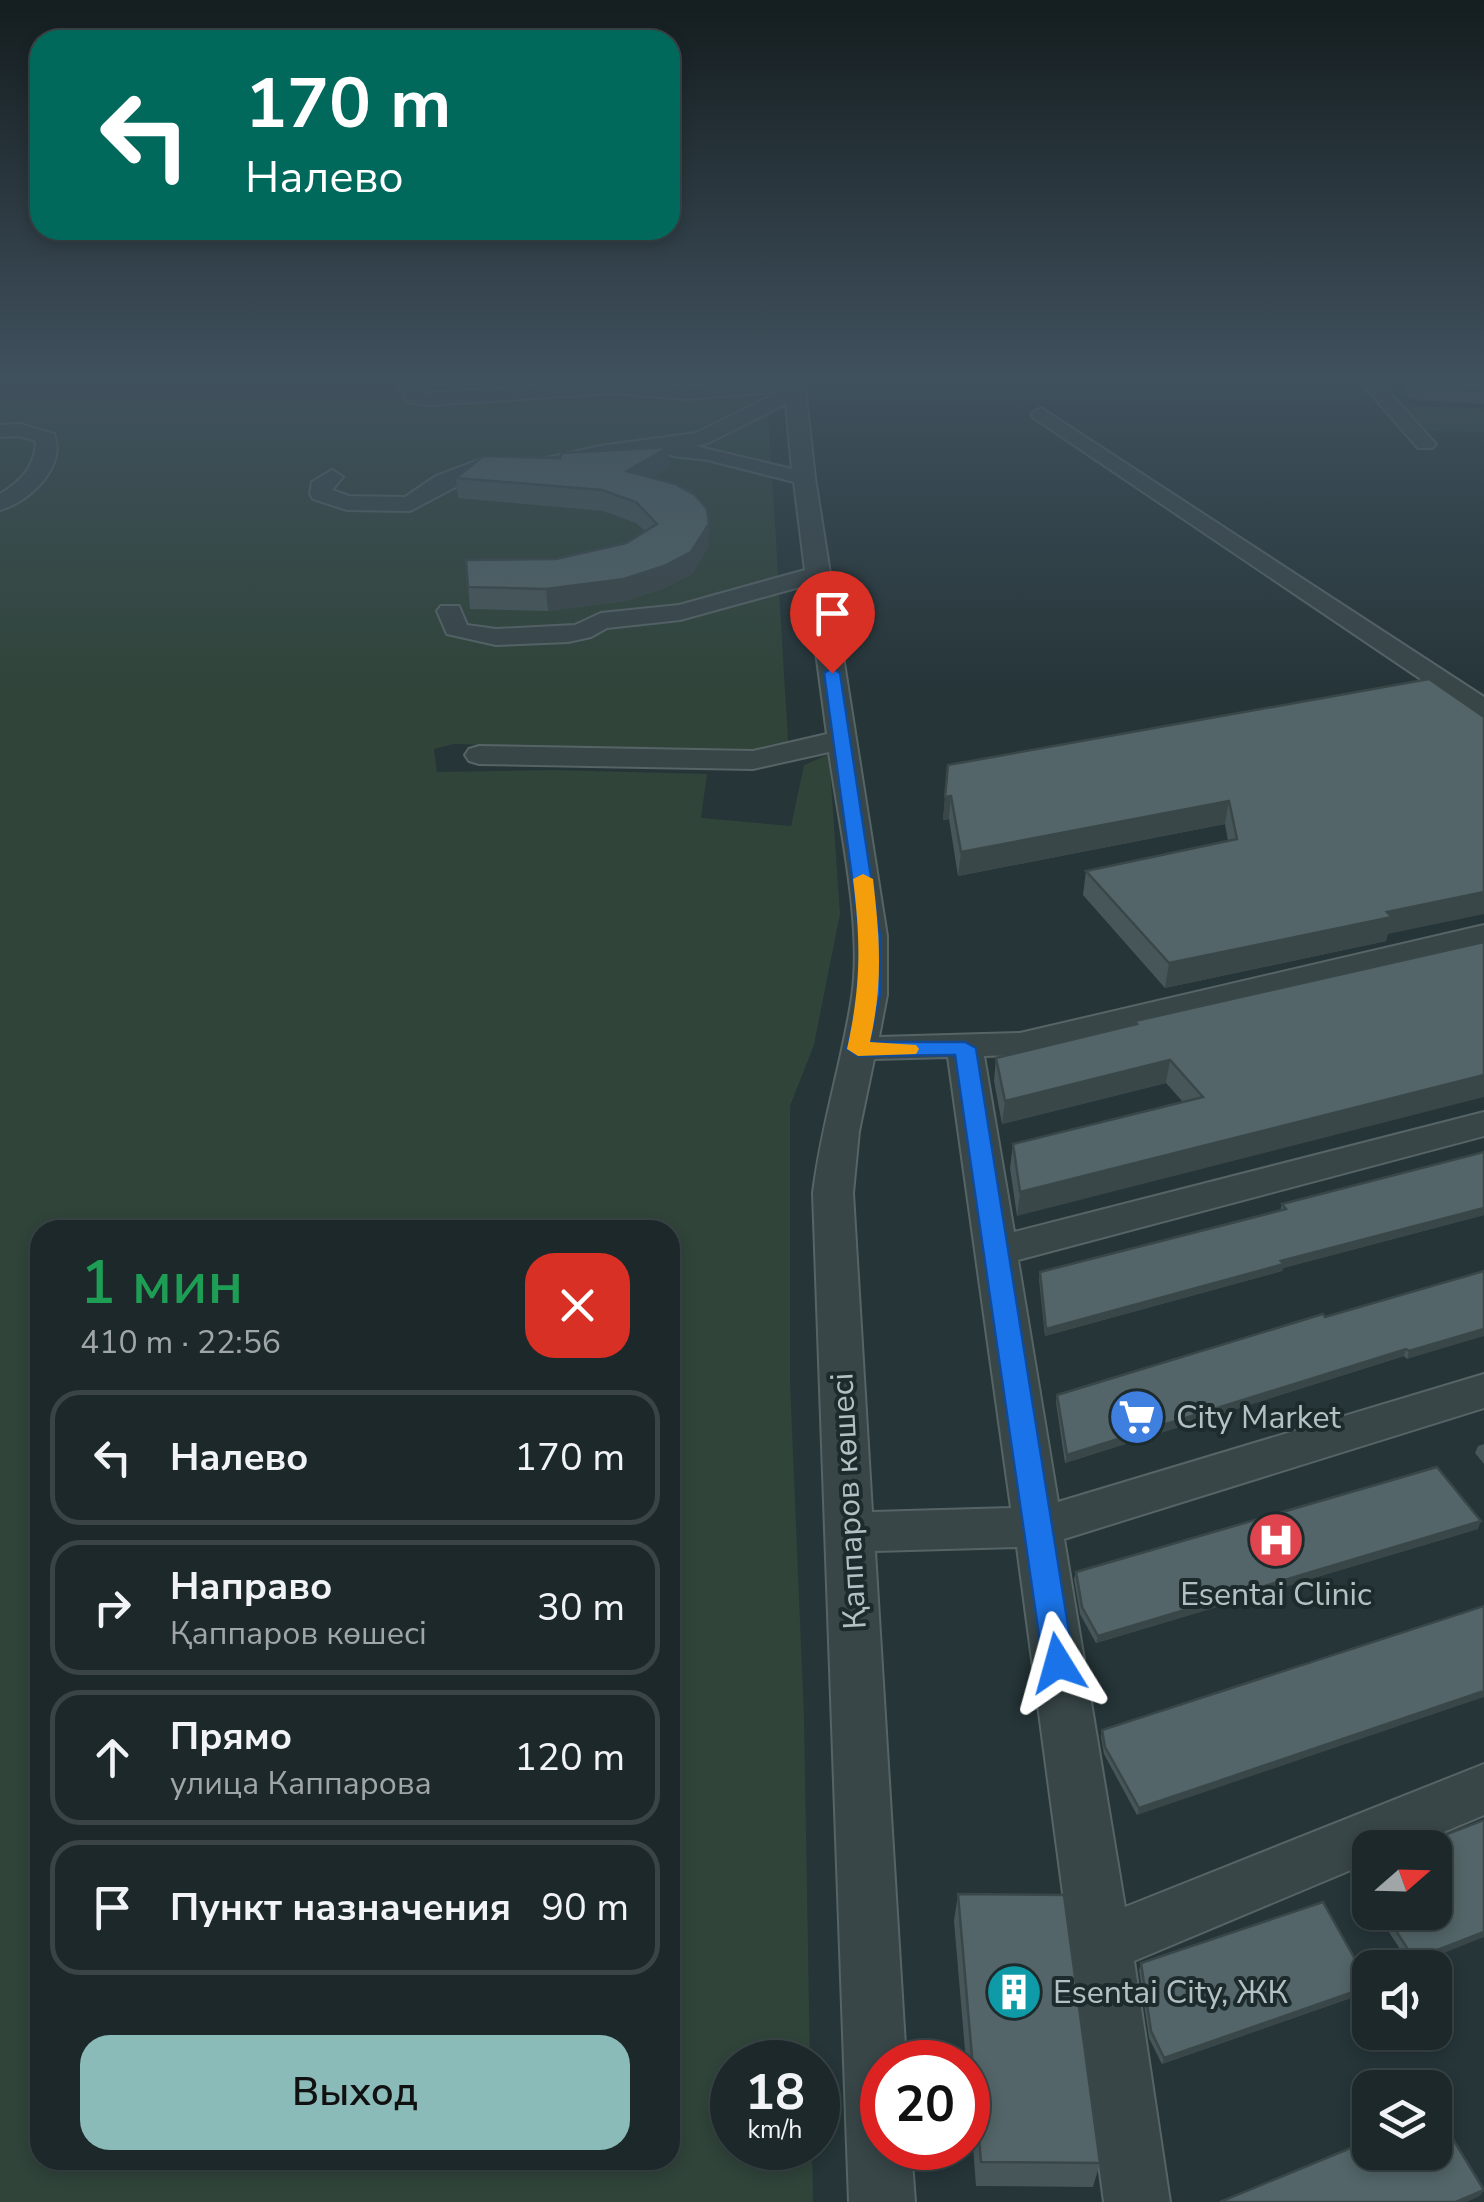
<!DOCTYPE html>
<html lang="ru">
<head>
<meta charset="utf-8">
<style>
  :root { --surface:#1c282a; --page:#253032; --text:#f1f3f6; --muted:#a0a6a8; --line:#3a4447; --accent:#8bbbb9 }
  body { margin:0; font-family:"Nunito Sans",sans-serif; background:var(--page); color:var(--text); height:100vh; display:flex; flex-direction:column; font-size:38px; white-space:nowrap }
  * { box-sizing:border-box; margin:0 }
  p { font-size:32px; color:var(--muted) }
  .icon { flex:none; width:55px; height:55px; fill:none; stroke:currentColor; stroke-width:2; stroke-linecap:round; stroke-linejoin:round }
  .map { position:relative; flex:1; overflow:hidden }
  .details { position:absolute; left:30px; top:1220px; width:650px; height:950px; display:flex; flex-direction:column; background:var(--surface); border-radius:30px; box-shadow:0 5px 15px #0003,0 0 0 2px var(--line) }
  .details>* { flex:none }
  .top-card { position:absolute; left:30px; top:30px; width:650px; height:210px; border-radius:30px; box-shadow:0 5px 15px #0003,0 0 0 2px var(--line); background:#00695c; color:#fff; overflow:hidden }
  .needle { width:65px; rotate:70deg }
  .buttons { position:absolute; left:1352px; top:1830px; display:grid; gap:20px }
  .buttons a { display:grid; place-items:center; width:100px; height:100px; border-radius:20px; background:var(--surface); box-shadow:0 5px 15px #0003,0 0 0 2px var(--line); font-size:50px }
  .speed { position:absolute; left:710px; top:2040px; display:flex; gap:20px; font-size:50px; font-weight:700; text-align:center }
  .speed>* { display:grid; place-content:center; width:130px; height:130px; border-radius:50%; background:var(--surface); box-shadow:0 5px 15px #0003,0 0 0 2px var(--line); line-height:1 }
  .speed small { font-size:25px; font-weight:400 }
  .speed .limit { border:15px solid #d22; background:#fff; color:#111 }
  .pin { position:absolute; display:grid; place-items:center; width:85px; height:85px; color:#fff; margin:-102px -42px; border-radius:50% 50% 50% 0; rotate:-45deg; box-shadow:0 0 10px #0007 }
  .pin .icon { rotate:45deg }
  .me { position:absolute; width:110px; margin:-55px; rotate:352deg; stroke-linejoin:round; filter:drop-shadow(0 0 8px #0008) }
  .turn { display:flex; align-items:center; gap:35px; height:210px; padding:0 50px; font-size:45px }
  .turn .icon { width:130px; height:130px; stroke-width:2.5 }
  .turn b { display:block; font-size:70px; line-height:85px }
  .round { display:grid; place-items:center; flex:none; width:105px; height:105px; border-radius:30px; background:var(--page) }
  .overview { display:flex; align-items:center; justify-content:space-between; height:170px; padding:0 50px }
  h1 { font-size:60px; font-weight:600; line-height:75px; color:#1e9e55 }
  .button { display:flex; gap:20px; margin-top:auto; padding:20px 50px }
  .button a { flex:1; height:115px; border-radius:30px; background:var(--accent); color:#111; font-size:40px; font-weight:600; line-height:115px; text-align:center }
  ul { padding:0; list-style:none }
  li { display:flex; align-items:center; gap:30px; height:135px; margin:0 20px 15px; padding:0 30px; border:5px solid var(--line); border-radius:30px }
  li div { flex:1 }
  li b { display:block; font-size:38px }
  li em { font-style:normal }
  .map>svg:first-child { display:block }
  .green { fill:#30443a; fill-rule:evenodd }
  .lines { fill:none; stroke-linecap:round; stroke-linejoin:round }
  .minor-casing { stroke:#566466; stroke-width:4 }
  .minor { fill:#384648; fill-rule:evenodd }
  .wall { fill:#475759 }
  .shaded-wall { fill:#3a4749 }
  .building { fill:#536568; stroke:#3a4749; stroke-width:2.5 }
  .route { fill:#1a73e8; stroke:#114b97; stroke-width:2.5 }
  .slow { fill:#f59e0b }
  .labels { text-anchor:middle; stroke-width:8; stroke-linejoin:round; paint-order:stroke }
  .near-poi-label { font-size:32px; fill:#b3c1c4; stroke:#1d2b2d; text-anchor:start }
  .near-street-label { font-size:32px; fill:#b3c1c4; stroke:#1d2b2d }
</style>
</head>
<body>
<div class="map">
<svg width="1484" height="2202" viewBox="0 0 1484 2202">
  <rect width="100%" height="100%" fill="#253538"/>
  <g class="green">
    <path d="M0,379H766L789,755L454,744L434,749L437,772L554,770L707,774L701,818L791,826L804,765L829,754L840,914L814,1045L790,1106V1381L804,1717L810,2062H732V2148H812L813,2202H0ZM40,1230H670V2160H40Z"/>
    <path d="M1401,405L1484,410V432L1425,431Z"/>
  </g>
  <g class="lines">
    <g class="minor-casing">
      <g id="minor">
        <path d="M397,379H417L421,393H429L613,381L685,387L804,379L815,478L887,936V995L879,1037L1020,1033L1484,925V945L1020,1055L984,1056L1014,1232L1484,1112V1136L1018,1260L1058,1502L1484,1374V1408L1064,1539L1125,1907L1484,1764V1815L1406,1848H1370V1862L1134,1961L1170,2202H1104L1017,1547L875,1551L906,2062H882V2148H911L915,2202H849L813,1193C821,1126 842,1063 852,997C863,926 839,824 829,752L753,769L479,764L469,761L465,755L469,749L479,746L753,751L827,734L807,585L680,620L607,628L591,637L568,642L496,645L447,634L437,611L441,606H459L467,625L496,629L575,625L601,613L679,605L805,570L794,482L708,460L673,456L663,450L600,458L525,475L484,472L410,511L347,510L313,499L310,494L312,482L332,470L343,477L332,490L349,496L405,497L436,476L481,459L525,463L600,446L696,433L779,392L685,399L613,393L429,405L406,402ZM786,404L792,469L695,446L708,443ZM948,1057L1011,1508L872,1512L853,1193L859,1131L874,1059Z"/>
        <path d="M1358,379H1378L1432,440L1436,444L1432,448H1418Z"/>
        <path d="M1041,408L1484,697V717L1474,715L1034,418L1031,414Z"/>
        <path d="M20,424L54,434C67,466 30,502 0,510V494C21,481 35,467 36,441L19,436L0,437V425Z"/>
      </g>
    </g>
    <use href="#minor" class="minor"/>
  </g>
  <g class="wall">
    <path d="M421,379H588L424,389Z"/>
    <path d="M1401,379H1484V404L1409,399Z"/>
    <path d="M669,467L651,478L709,524V545L692,574L665,588L625,601L548,611L470,609L466,560L556,559L626,543L645,531L636,523L603,511L458,498L456,478Z"/>
    <path d="M1429,679L1386,941L1165,988L1083,895L1086,871L1228,841L1225,824L958,876L949,819L943,820L948,765Z"/>
    <path d="M1484,942L1017,1216L1010,1168L1013,1144L1183,1102L1166,1083L1002,1124L994,1081L996,1058L1134,1024L1135,1021Z"/>
    <path d="M1484,1152V1215L1283,1268L1282,1271L1045,1336L1039,1279L1040,1272L1280,1211L1282,1204Z"/>
    <path d="M1484,1271L1407,1359L1404,1356L1065,1463L1056,1402L1057,1395Z"/>
    <path d="M1484,1444V1464L1475,1453L1478,1446Z"/>
    <path d="M1478,1529L1096,1643L1080,1614L1074,1579L1076,1572Z"/>
    <path d="M1484,1606L1137,1815L1104,1754L1101,1737L1102,1730Z"/>
    <path d="M1484,1820L1411,1966L1376,1912H1435Z"/>
    <path d="M1370,1863V1903L1352,1875L1355,1868Z"/>
    <path d="M958,1894L1100,2163L1093,2187L976,2186L968,2081V2062H966L954,1921Z"/>
    <path d="M1141,1963L1370,1983V1988L1368,1992L1162,2064L1149,2038L1139,1970Z"/>
  </g>
  <g class="shaded-wall">
    <path d="M669,447V467L628,491L627,471Z"/>
    <path d="M709,524V545L692,574L665,588L625,601L548,611L546,589Z"/>
    <path d="M951,796L949,819L943,820L945,797Z"/>
    <path d="M1229,801L1225,824L958,876L961,852Z"/>
    <path d="M1484,892V914L1388,934L1386,941L1165,988L1169,963L1387,912Z"/>
    <path d="M1170,1060L1166,1083L1002,1124L1005,1101Z"/>
    <path d="M1484,1075V1097L1017,1216L1020,1192Z"/>
    <path d="M1484,1208V1215L1283,1268L1282,1271L1045,1336L1046,1329L1281,1261Z"/>
    <path d="M1484,1329V1336L1407,1359L1409,1351Z"/>
    <path d="M1406,1349L1404,1356L1065,1463L1067,1455Z"/>
    <path d="M1481,1521L1478,1529L1096,1643L1098,1636Z"/>
    <path d="M1484,1691V1697L1137,1815L1139,1808Z"/>
    <path d="M1484,1932V1937L1411,1966L1414,1959Z"/>
    <path d="M1370,1986L1368,1992L1162,2064L1164,2058Z"/>
    <path d="M1484,2190L1480,2196L1467,2202H1456Z"/>
  </g>
  <g class="building">
    <path d="M1409,379H1484V391L1412,386Z"/>
    <path d="M669,447L627,471L675,484L695,495L707,509L709,524L691,552L664,566L624,579L546,589L468,587L466,560L556,559L626,543L657,524L636,502L602,490L456,478L483,456L560,458L562,453Z"/>
    <path d="M1429,679L1484,717V892L1387,912L1392,917L1169,963L1086,871L1237,839L1229,801L961,852L951,796L945,797L948,765Z"/>
    <path d="M1484,942V1075L1020,1192L1013,1144L1203,1097L1170,1060L1005,1101L996,1058L1137,1024L1135,1021Z"/>
    <path d="M1484,1152V1208L1281,1261L1284,1264L1046,1329L1040,1272L1286,1209L1282,1204Z"/>
    <path d="M1484,1271V1329L1409,1351L1406,1349L1067,1455L1057,1395L1323,1314L1325,1317Z"/>
    <path d="M1437,1467L1481,1521L1098,1636L1082,1607L1076,1572Z"/>
    <path d="M1484,1606V1691L1139,1808L1105,1747L1102,1730Z"/>
    <path d="M1484,1820V1932L1414,1959L1384,1912H1435V1848H1411Z"/>
    <path d="M1370,1863V1891L1355,1868Z"/>
    <path d="M958,1894L1064,1895L1100,2163L981,2162Z"/>
    <path d="M1323,1902L1370,1986L1164,2058L1151,2031L1141,1963Z"/>
    <path d="M1435,2113H1437L1484,2190L1456,2202H1220L1370,2140V2152H1435Z"/>
  </g>
  <linearGradient id="sky" x2="0" y2="1"><stop stop-color="#141d1f"/><stop offset="0.55" stop-color="#40515e"/><stop offset="1" stop-color="#40515e" stop-opacity="0"/></linearGradient>
  <rect width="1484" height="687" fill="url(#sky)"/>
  <path class="route" d="M832,668L840,673L880,936V994L870,1042H965L976,1048L1074,1663L1069,1673L1058,1677L1047,1673L1043,1663L955,1055L858,1056L847,1049L859,994L860,936L824,673Z"/>
  <path class="slow" d="M863,874L873,879C880,938 883,984 870,1042L916,1045L919,1049L916,1054L858,1056L847,1049C861,985 861,944 853,879Z"/>
  <defs>
    <g id="supermarket-disc" transform="scale(2.875)"><circle r="9.5" fill="#3f7fe0" stroke="#1d2b2d"/><path d="M-6-5.5h2.5l.6 2H6L4.5 2H-2.5L-4.4-4H-6ZM-1.5 3.2a1.3 1.3 0 1 0 .1 0ZM3 3.2a1.3 1.3 0 1 0 .1 0Z" fill="#fff"/></g>
    <g id="hospital-disc" transform="scale(2.875)"><circle r="9.5" fill="#e0444e" stroke="#1d2b2d"/><path d="M-5-5h3v3.5h4V-5h3V5h-3V1.5h-4V5h-3Z" fill="#fff"/></g>
    <g id="building-disc" transform="scale(2.875)"><circle r="9.5" fill="#0f9aa8" stroke="#1d2b2d"/><path d="M-4-6H4V6H1V3H-1V6H-4ZM-2.5-4.3h1.7v1.8h-1.7ZM.8-4.3h1.7v1.8H.8ZM-2.5-1h1.7V.8h-1.7ZM.8-1h1.7V.8H.8Z" fill="#fff"/></g>
  </defs>
  <g fill-rule="evenodd">
    <use href="#supermarket-disc" x="1137" y="1417"/>
    <use href="#hospital-disc" x="1276" y="1540"/>
    <use href="#building-disc" x="1014" y="1992"/>
  </g>
  <g class="labels">
    <g class="near-poi-label">
      <text x="1176" y="1428">City Market</text>
      <text x="1276" y="1605" text-anchor="middle">Esentai Clinic</text>
      <text x="1053" y="2003">Esentai City, ЖК</text>
    </g>
    <g class="near-street-label">
      <text transform="translate(848 1501) rotate(-93)" y="11">Қаппаров көшесі</text>
    </g>
  </g>
</svg>
<div class="buttons">
<a><svg class="needle" viewBox="-14 -14 28 28"><path d="M0-13l5 13h-10z" fill="#e53935"/><path d="M0 13l5-13h-10z" fill="#a0a6a8"/></svg></a>
<a><svg class="icon" aria-label="sound" viewBox="0 0 24 24"><path d="M4 9h4l5-4v14l-5-4H4zM17 9q2 3 0 6"/></svg></a>
<a><svg class="icon" aria-label="layers" viewBox="0 0 24 24"><path d="M12 4l9 5-9 5-9-5zM3 14l9 5 9-5"/></svg></a>
</div>
<div class="speed"><div>18<small>km/h</small></div><div class="limit">20</div></div>
<div class="pin" style="left:832px;top:673px;background:#d93025"><svg class="icon" aria-label="arrive" viewBox="0 0 24 24"><path d="M6 21V4h12l-3 4 3 4H6"/></svg></div>
<svg class="me" style="left:1058px;top:1663px" viewBox="-20 -20 40 40"><path d="M0-17L14 15 0 8-14 15z" fill="#1a73e8" stroke="#fff" stroke-width="4"/></svg>
<div class="top-card">
<div class="turn"><svg class="icon" aria-label="left" viewBox="0 0 24 24"><path d="M17 20v-9H6M10 6l-5 5 5 5"/></svg><div><b>170 m</b>Налево</div></div>
</div>
<section class="details">
<div class="overview"><div><h1>1 мин</h1><p>410 m · 22:56</p></div><a class="round" style="background:#d93025;color:#fff"><svg class="icon" aria-label="close" viewBox="0 0 24 24"><path d="M6 6l12 12M18 6L6 18"/></svg></a></div>
<ul>
<li><svg class="icon" aria-label="left" viewBox="0 0 24 24"><path d="M17 20v-9H6M10 6l-5 5 5 5"/></svg><div><b>Налево</b></div><em>170 m</em></li>
<li><svg class="icon" aria-label="right" viewBox="0 0 24 24"><path d="M7 20v-9h11M14 6l5 5-5 5"/></svg><div><b>Направо</b><p>Қаппаров көшесі</p></div><em>30 m</em></li>
<li><svg class="icon" aria-label="ahead" viewBox="0 0 24 24"><path d="M12 20V5M6 11l6-6 6 6"/></svg><div><b>Прямо</b><p>улица Каппарова</p></div><em>120 m</em></li>
<li><svg class="icon" aria-label="arrive" viewBox="0 0 24 24"><path d="M6 21V4h12l-3 4 3 4H6"/></svg><div><b>Пункт назначения</b></div><em>90 m</em></li>
</ul>
<div class="button"><a>Выход</a></div>
</section>
</div>
</body>
</html>
